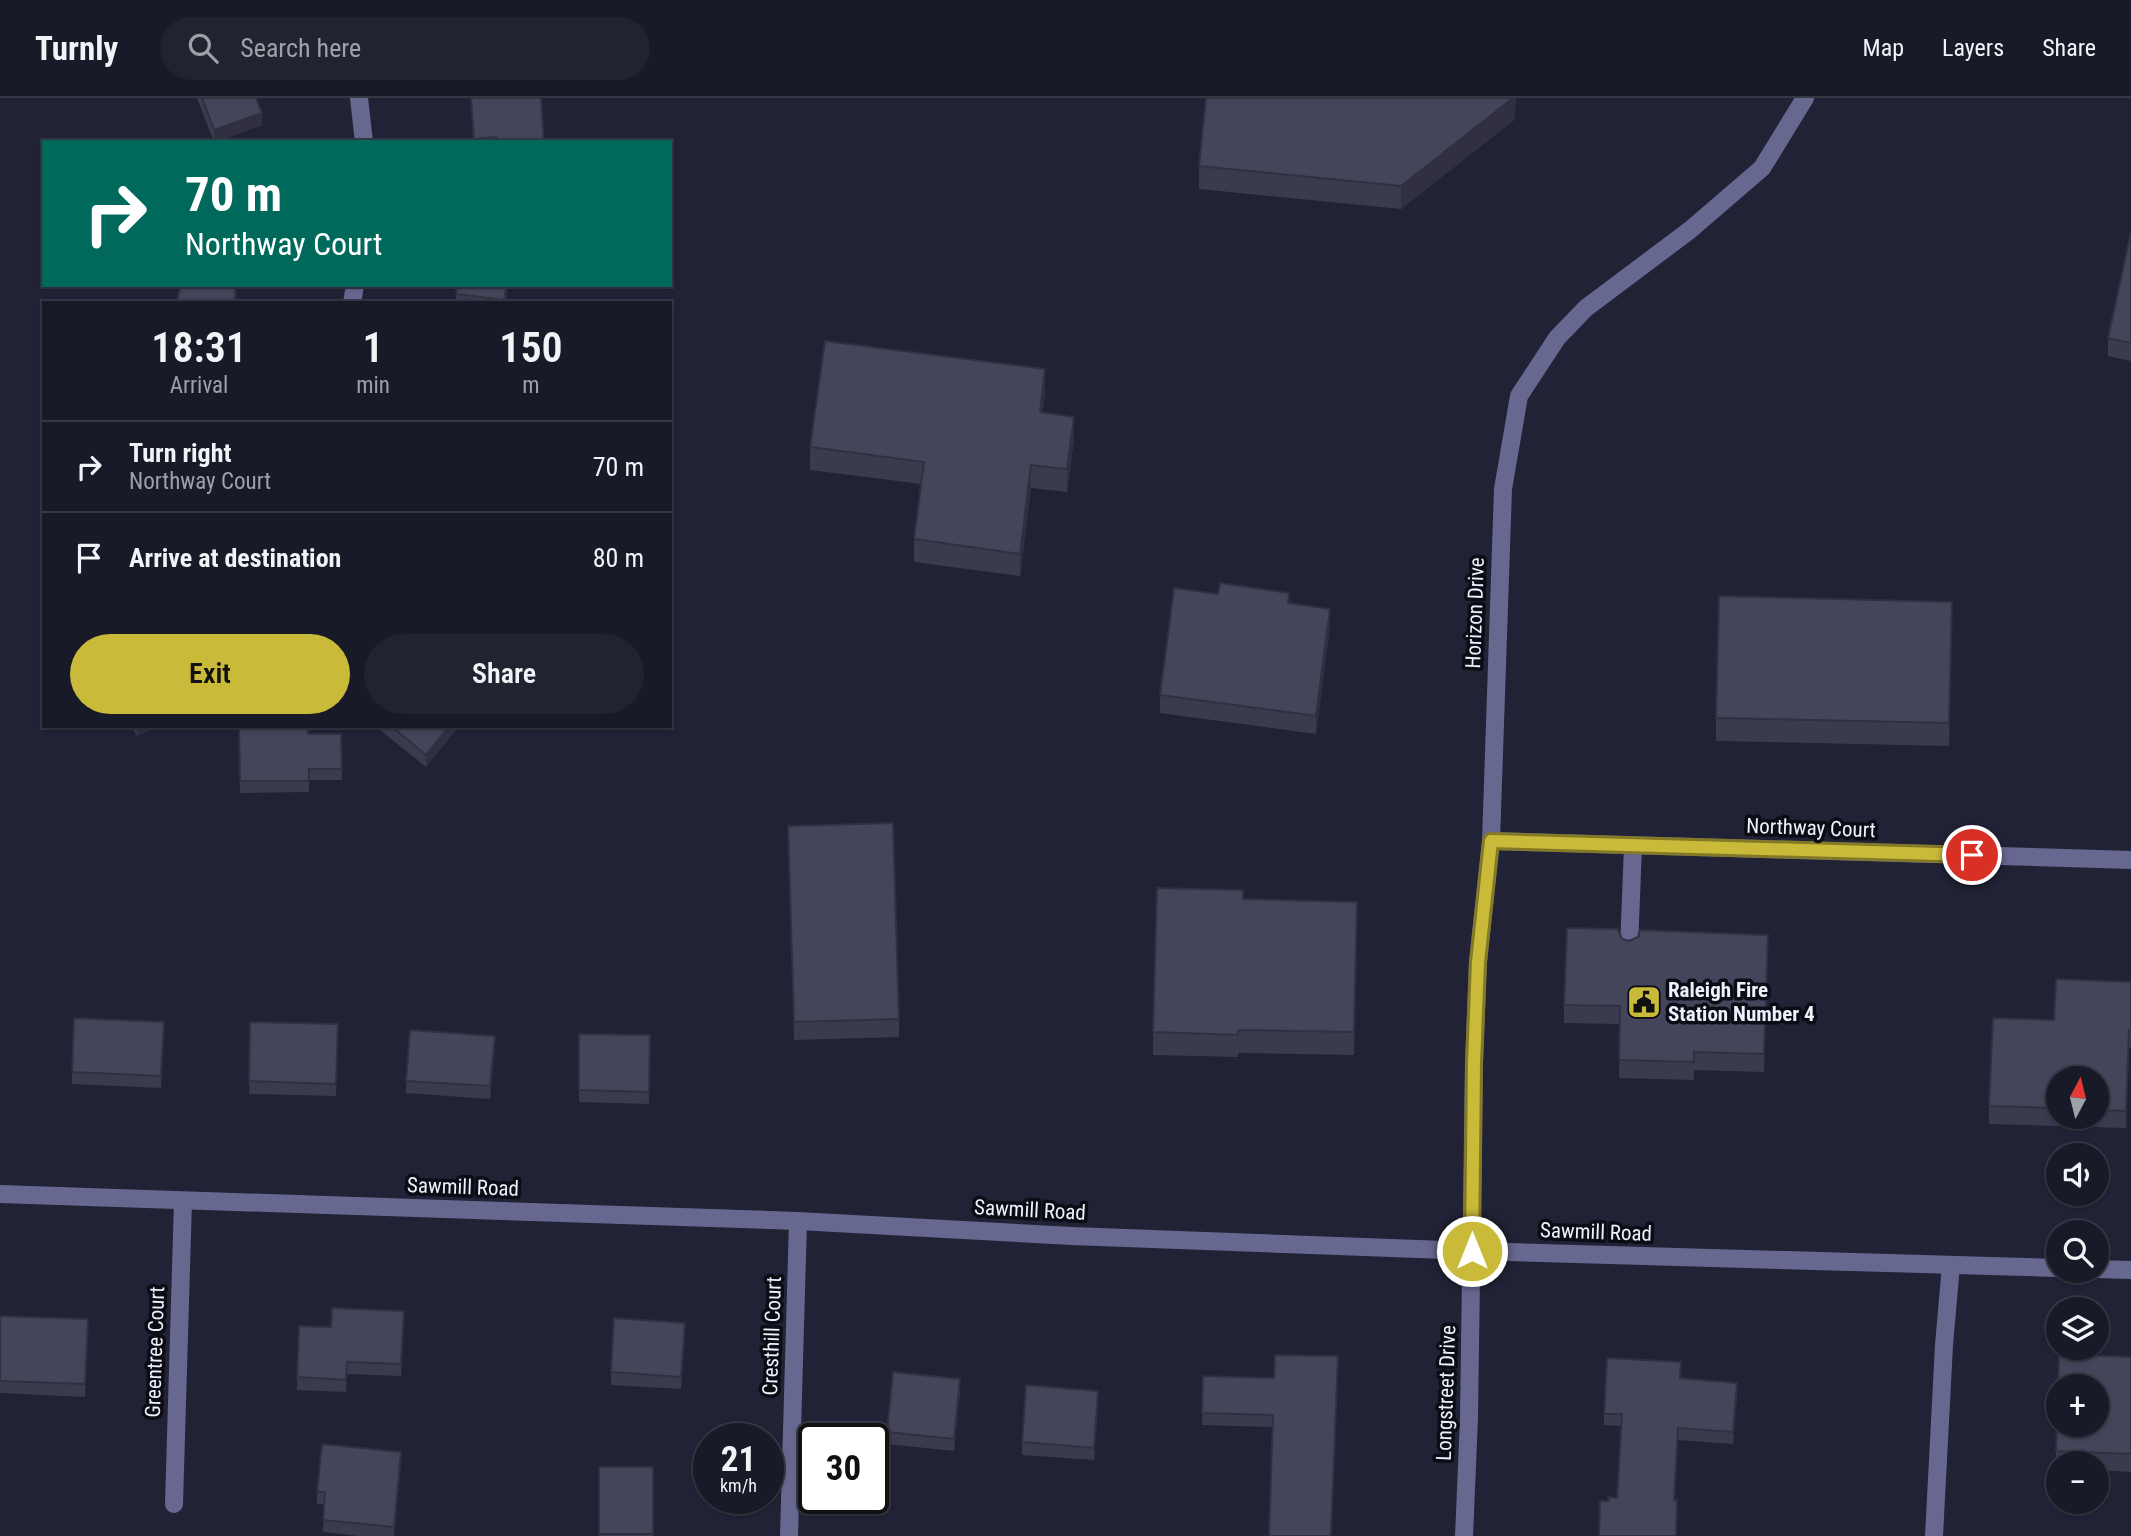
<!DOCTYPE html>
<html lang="en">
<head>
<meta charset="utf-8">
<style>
  :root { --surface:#191a28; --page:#222330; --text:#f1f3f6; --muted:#9fa1a8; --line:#373845; --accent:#c9ba3a }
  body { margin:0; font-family:"Roboto Condensed",sans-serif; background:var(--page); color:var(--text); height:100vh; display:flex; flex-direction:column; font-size:26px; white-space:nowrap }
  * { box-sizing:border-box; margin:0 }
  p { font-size:23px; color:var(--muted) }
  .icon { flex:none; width:38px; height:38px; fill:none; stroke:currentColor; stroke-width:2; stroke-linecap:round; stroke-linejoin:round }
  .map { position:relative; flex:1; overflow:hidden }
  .drawer { position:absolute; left:42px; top:203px; width:630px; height:427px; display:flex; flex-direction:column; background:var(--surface); border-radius:0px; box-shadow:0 2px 5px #0004,0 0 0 2px var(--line) }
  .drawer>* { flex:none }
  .top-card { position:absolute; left:42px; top:42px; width:630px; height:147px; border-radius:0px; box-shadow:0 2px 5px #0004,0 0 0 2px var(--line); background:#00695c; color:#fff; overflow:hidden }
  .needle { width:46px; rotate:7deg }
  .tools { position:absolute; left:2046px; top:968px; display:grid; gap:14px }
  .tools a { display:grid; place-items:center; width:63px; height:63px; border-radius:50%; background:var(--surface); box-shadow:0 2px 5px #0004,0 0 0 2px var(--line); font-size:35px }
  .speed { position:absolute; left:693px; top:1325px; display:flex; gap:14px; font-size:35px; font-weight:700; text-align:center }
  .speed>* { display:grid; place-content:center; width:91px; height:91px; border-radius:50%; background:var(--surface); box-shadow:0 2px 5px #0004,0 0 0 2px var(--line); line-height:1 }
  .speed small { font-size:18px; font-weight:400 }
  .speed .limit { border:4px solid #111; border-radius:10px; background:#fff; color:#111 }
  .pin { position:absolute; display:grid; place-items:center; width:60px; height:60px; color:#fff; margin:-30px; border:4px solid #fff; border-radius:50%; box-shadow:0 2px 7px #0007 }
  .me { position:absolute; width:77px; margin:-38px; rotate:0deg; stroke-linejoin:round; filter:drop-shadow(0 0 5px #0008) }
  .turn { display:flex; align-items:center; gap:24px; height:147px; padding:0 28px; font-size:32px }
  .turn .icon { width:91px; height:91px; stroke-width:2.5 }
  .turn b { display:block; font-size:49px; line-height:60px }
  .eta { display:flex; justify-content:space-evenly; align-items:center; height:119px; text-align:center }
  .eta b { font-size:42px; font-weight:600; line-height:49px }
  .button { display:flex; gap:14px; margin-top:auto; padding:14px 28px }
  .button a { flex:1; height:80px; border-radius:42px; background:var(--accent); color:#111; font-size:28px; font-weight:600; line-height:80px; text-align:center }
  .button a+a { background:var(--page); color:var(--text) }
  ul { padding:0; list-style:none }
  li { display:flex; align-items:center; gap:21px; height:91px; padding:0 28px; border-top:2px solid var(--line) }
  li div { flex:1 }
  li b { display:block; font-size:26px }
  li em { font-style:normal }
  header { display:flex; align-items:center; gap:42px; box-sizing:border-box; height:98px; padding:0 35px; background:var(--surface); border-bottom:2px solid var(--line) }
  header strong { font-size:33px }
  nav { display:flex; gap:38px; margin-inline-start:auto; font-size:24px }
  .search { width:490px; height:63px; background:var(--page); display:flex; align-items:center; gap:18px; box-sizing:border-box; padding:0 24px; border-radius:38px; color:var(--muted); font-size:26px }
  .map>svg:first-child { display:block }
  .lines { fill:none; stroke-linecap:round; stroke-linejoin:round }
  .minor { stroke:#676890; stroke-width:18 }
  .wall { fill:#3a3b4e; fill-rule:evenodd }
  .shaded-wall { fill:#303040 }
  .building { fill:#44455b; stroke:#303040; stroke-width:2; fill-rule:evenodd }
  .route-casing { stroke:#837926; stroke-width:18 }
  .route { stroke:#c9ba3a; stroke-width:12 }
  .labels { text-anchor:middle; stroke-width:7; stroke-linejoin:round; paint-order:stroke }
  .street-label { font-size:21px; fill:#eff0fe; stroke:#0c0c15 }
  .poi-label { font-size:21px; font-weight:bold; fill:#eff0fe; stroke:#0c0c15; text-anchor:start }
</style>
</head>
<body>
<header>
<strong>Turnly</strong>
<div class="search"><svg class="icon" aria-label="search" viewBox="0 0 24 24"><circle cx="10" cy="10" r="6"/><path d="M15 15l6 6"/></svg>Search here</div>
<nav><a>Map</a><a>Layers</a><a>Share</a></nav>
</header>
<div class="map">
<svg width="2131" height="1438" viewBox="0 0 2131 1438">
  <rect width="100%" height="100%" fill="#212235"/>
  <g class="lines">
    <g class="minor">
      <path d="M359,0L364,44"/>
      <path d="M352,205L355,187"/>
      <path d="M1491,743L2131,762"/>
      <path d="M1629,850L1633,748"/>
      <path d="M0,1096L798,1123L1072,1138L1472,1153L2058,1170"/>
      <path d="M2096,1171L2131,1172"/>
      <path d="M174,1406L183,1103"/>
      <path d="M789,1438L798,1123"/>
      <path d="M1464,1438L1469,1320L1474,965L1478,864L1491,743L1503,391L1519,298L1557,240L1586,210L1690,132L1762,70L1805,0"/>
      <path d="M1934,1438L1944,1247L1951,1167"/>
    </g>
  </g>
  <g class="wall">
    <path d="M197,0H256L262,27L216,44H214Z"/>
    <path d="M471,0H541L544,44H473Z"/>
    <path d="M1206,0H1516L1514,22L1401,111L1199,91V68Z"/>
    <path d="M2131,134V263L2108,258V240Z"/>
    <path d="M508,187L506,205H456V196Z"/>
    <path d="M1045,294L1042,315L1074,341L1067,394L1031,390L1020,478L914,464V441L921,386L810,372V349Z"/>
    <path d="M1289,506L1330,528L1316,636L1160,615V597Z"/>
    <path d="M1952,527L1949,648L1716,643V620Z"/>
    <path d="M131,628H156L137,638Z"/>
    <path d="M239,628L308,636H341L342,682H309V694L240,695Z"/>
    <path d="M380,628H459L426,669L380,632Z"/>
    <path d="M788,728L899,921V939L794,942Z"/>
    <path d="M1243,801L1357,827L1354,957L1238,955V959L1153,957V934Z"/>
    <path d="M1622,841L1629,843L1768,855L1764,974L1694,972V982L1619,980L1620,926L1564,925V907Z"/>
    <path d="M2131,884V950H2129L2126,1030L1989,1026V1008ZM2058,980H2096V1018H2058Z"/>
    <path d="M250,924L338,938L336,998L249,996Z"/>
    <path d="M164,936L161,990L72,986V974Z"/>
    <path d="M579,936L650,937L649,1006L579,1004Z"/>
    <path d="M495,950L490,1001L406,995V983Z"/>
    <path d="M0,1218L88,1234L85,1299L0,1295Z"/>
    <path d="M404,1225L401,1278L347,1276L346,1294L297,1292V1279L331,1229Z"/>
    <path d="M685,1237L681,1291L611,1287V1274Z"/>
    <path d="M2131,1259V1374L2096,1372V1365H2058V1371H2056V1353Z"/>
    <path d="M1203,1278L1274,1280L1273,1329L1202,1327Z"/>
    <path d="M1681,1280L1737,1297L1733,1346L1678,1342L1675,1402L1677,1414L1676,1438H1599L1609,1403L1617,1400L1621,1328L1604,1327V1316Z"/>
    <path d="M960,1294L954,1353L887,1346V1334Z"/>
    <path d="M1098,1305L1094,1362L1022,1357V1344Z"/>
    <path d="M401,1366L394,1438H359L323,1434L324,1406H317V1394Z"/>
    <rect x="599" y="1369" width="54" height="69"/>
  </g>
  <g class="shaded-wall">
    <path d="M1513,0H1516L1514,22L1401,111V88Z"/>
    <path d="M262,15V27L214,44V32Z"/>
    <path d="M236,187H238L236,205H234Z"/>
    <path d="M507,187H508L506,205H504Z"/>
    <path d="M1045,271V294L1040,337V314Z"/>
    <path d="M1074,319V341L1067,394V371Z"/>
    <path d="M1031,367V390L1020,478V456Z"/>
    <path d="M1952,504V527L1949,648V625Z"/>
    <path d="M1330,511V528L1316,636V618Z"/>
    <path d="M137,628H156L137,638Z"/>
    <path d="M449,628H459L426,669V657Z"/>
    <path d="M495,938V950L490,1001V988Z"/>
    <path d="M685,1225V1237L681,1291V1279Z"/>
    <path d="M960,1281V1294L954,1353V1341Z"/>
    <path d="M1737,1285V1297L1733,1346V1334Z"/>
    <path d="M1098,1293V1305L1094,1362V1350Z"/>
    <path d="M401,1354V1366L394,1438V1429Z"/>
  </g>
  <g class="building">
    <path d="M202,0H256L262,15L214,32Z"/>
    <path d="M471,0H541L544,44H497L496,39L474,41Z"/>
    <path d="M1206,0H1513L1401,88L1199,68Z"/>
    <path d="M2131,134V245L2108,240Z"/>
    <path d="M180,187H236L234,205H177Z"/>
    <path d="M457,187H507L504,202L456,196Z"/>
    <path d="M825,243L1045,271L1040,314L1074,319L1067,371L1031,367L1020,456L914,441L924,364L810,349Z"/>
    <path d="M1220,485L1289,495L1288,505L1330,511L1316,618L1160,597L1174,490L1218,496Z"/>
    <path d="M1719,498L1952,504L1949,625L1716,620Z"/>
    <path d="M239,628H308V636H341L342,671H309V683H240Z"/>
    <path d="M391,628H449L426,657Z"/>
    <path d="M893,725L899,921L794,924L788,728Z"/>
    <path d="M1157,790L1243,792V801L1357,804L1354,934L1238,932V937L1153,934Z"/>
    <path d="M1567,830L1618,831L1622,841L1629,843L1638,839L1640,832L1768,837L1764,956L1694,954V964L1619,962L1620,908L1564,907Z"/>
    <path d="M2056,881L2131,884V932H2129L2126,1013L2096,1012V980H2058V1010L1989,1008L1993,920L2054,922Z"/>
    <path d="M74,920L164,924L161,978L72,974Z"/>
    <path d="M250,924L338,926L336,986L249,983Z"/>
    <path d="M410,932L495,938L490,988L406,983Z"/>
    <path d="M579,936L650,937L649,994L579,992Z"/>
    <path d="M332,1210L404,1213L401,1266L347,1264L346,1282L297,1279L299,1228L331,1229Z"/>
    <path d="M0,1218L88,1221L85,1286L0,1283Z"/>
    <path d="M614,1220L685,1225L681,1279L611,1274Z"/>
    <path d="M2059,1256L2131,1259V1356L2056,1353ZM2058,1288H2096V1326H2058Z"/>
    <path d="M1275,1257L1338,1258L1331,1438H1269L1273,1317L1202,1315L1203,1278L1274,1280Z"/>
    <path d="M1607,1260L1681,1264L1680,1280L1737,1285L1733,1334L1678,1330L1674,1402H1677L1676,1438H1599L1600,1403H1609L1608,1399L1617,1400L1622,1316H1604Z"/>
    <path d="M893,1274L960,1281L954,1341L887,1334Z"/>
    <path d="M1026,1287L1098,1293L1094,1350L1022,1344Z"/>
    <path d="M322,1346L401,1354L394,1429L323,1422L325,1394H317Z"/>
    <rect x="599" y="1369" width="54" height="67"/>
  </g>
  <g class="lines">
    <g class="route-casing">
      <path id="route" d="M1472,1153L1474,965L1478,864L1491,743L1972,757"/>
    </g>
    <use href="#route" class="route"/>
  </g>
  <defs>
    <g id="civic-square" transform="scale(1.75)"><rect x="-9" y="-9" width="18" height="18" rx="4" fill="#c9ba3a" stroke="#0c0c15"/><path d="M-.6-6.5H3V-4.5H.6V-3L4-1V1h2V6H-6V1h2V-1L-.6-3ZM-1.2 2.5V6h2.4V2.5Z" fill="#111"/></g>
  </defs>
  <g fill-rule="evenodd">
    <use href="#civic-square" x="1644" y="904"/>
  </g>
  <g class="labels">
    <g class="street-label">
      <text transform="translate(1475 515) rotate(-88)" y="7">Horizon Drive</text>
      <text transform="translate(1811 730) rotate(2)" y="7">Northway Court</text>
      <text transform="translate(463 1089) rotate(2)" y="7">Sawmill Road</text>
      <text transform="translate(1030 1112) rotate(3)" y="7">Sawmill Road</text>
      <text transform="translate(1596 1134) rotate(2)" y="7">Sawmill Road</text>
      <text transform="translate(772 1238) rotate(-88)" y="7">Cresthill Court</text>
      <text transform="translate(155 1254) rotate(-88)" y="7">Greentree Court</text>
      <text transform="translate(1446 1295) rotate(-88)" y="7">Longstreet Drive</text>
    </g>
    <g class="poi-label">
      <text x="1668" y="899">Raleigh Fire<tspan x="1668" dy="24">Station Number 4</tspan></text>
    </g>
  </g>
</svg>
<div class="tools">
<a><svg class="needle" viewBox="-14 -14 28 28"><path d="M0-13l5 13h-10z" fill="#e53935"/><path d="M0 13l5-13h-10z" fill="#9fa1a8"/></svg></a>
<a><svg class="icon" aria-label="sound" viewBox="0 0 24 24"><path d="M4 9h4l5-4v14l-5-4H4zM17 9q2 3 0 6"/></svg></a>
<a><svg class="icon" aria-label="search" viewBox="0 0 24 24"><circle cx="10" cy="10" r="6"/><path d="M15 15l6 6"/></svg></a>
<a><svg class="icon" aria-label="layers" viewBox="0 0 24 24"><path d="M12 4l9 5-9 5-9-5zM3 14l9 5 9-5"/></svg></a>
<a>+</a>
<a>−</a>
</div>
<div class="speed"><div>21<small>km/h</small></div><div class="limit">30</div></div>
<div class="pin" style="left:1972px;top:757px;background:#d93025"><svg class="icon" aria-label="arrive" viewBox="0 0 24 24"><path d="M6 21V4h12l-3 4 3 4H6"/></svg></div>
<svg class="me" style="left:1472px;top:1153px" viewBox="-20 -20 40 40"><circle r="17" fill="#c9ba3a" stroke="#fff" stroke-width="3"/><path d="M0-11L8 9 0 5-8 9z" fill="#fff"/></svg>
<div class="top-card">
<div class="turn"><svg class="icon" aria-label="right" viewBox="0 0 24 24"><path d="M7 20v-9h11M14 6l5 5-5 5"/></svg><div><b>70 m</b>Northway Court</div></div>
</div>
<section class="drawer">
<div class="eta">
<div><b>18:31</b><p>Arrival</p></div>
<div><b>1</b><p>min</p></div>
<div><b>150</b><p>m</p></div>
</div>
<ul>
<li><svg class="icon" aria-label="right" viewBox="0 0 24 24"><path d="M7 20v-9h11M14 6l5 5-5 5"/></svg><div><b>Turn right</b><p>Northway Court</p></div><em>70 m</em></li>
<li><svg class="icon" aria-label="arrive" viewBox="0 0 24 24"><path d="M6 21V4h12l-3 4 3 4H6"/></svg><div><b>Arrive at destination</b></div><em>80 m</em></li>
</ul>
<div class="button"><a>Exit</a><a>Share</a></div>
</section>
</div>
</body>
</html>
